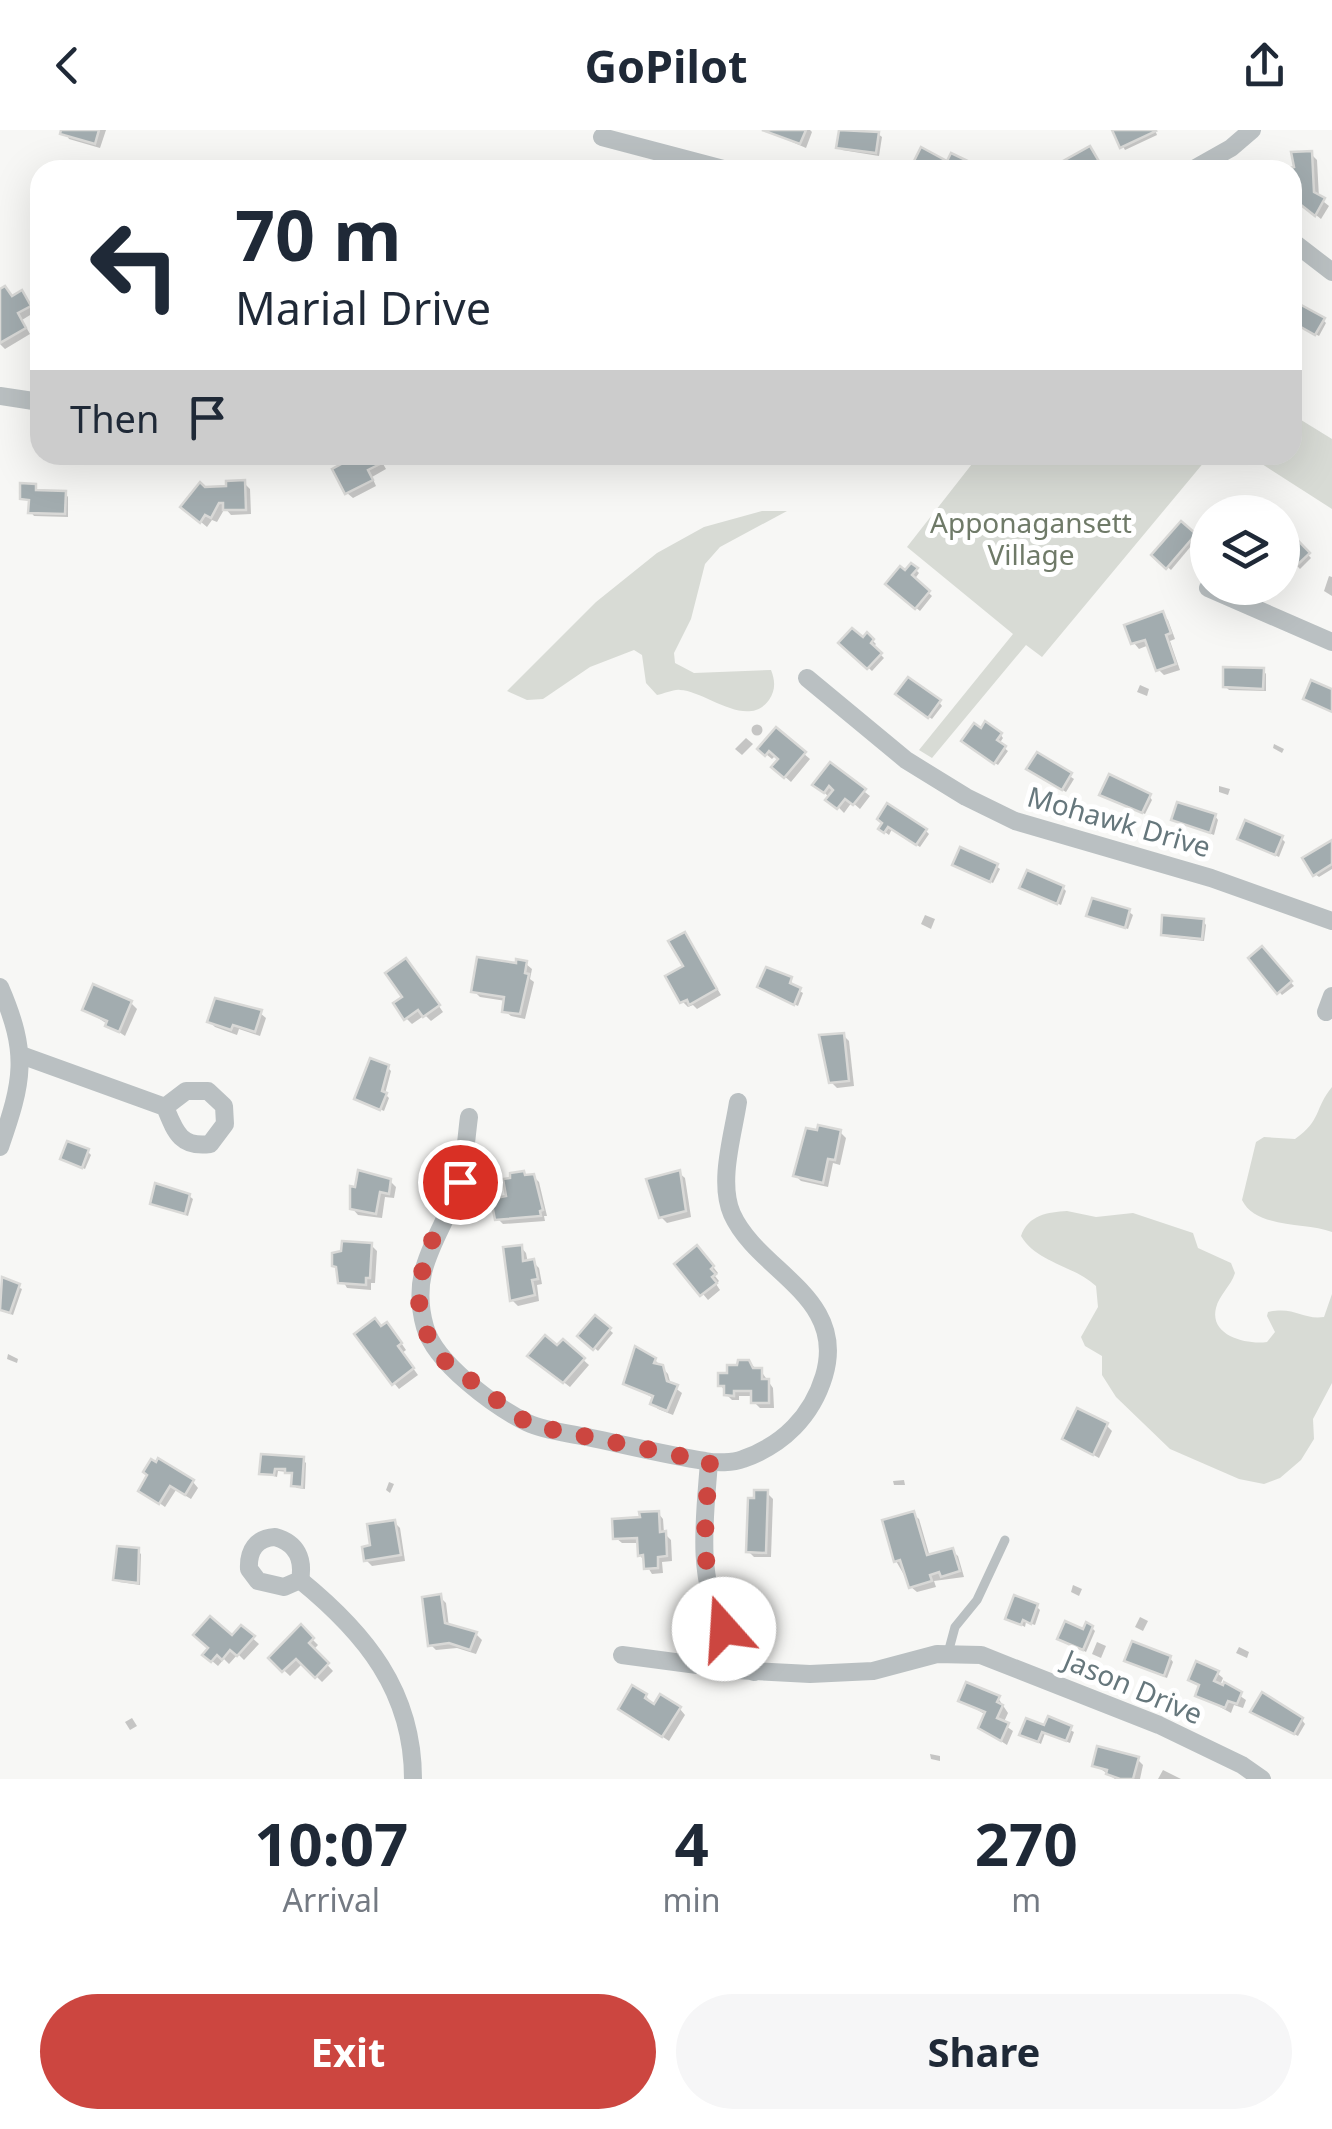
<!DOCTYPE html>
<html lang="en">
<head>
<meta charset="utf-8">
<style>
  :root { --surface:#fff; --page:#f6f6f7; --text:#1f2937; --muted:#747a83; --accent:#cc4640 }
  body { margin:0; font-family:"Noto Sans",sans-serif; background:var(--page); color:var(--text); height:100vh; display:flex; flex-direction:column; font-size:38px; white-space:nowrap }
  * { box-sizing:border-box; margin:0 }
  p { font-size:32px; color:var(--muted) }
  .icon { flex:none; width:55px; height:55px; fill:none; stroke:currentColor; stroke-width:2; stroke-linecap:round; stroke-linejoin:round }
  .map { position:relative; height:1649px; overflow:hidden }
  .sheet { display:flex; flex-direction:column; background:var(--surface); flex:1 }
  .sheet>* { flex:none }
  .banner { position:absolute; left:30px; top:30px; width:1272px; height:305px; border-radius:30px; box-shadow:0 10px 40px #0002; background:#fff; color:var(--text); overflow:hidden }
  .tools { position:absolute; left:1190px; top:365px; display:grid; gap:20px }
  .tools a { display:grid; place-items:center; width:110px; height:110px; border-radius:50%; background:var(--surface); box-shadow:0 10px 40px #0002; font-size:50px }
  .pin { position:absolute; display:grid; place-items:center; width:85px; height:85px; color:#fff; margin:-42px; border:5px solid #fff; border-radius:50%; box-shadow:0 2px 10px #0007 }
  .me { position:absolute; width:110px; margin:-55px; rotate:341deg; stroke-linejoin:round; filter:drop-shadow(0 0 8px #0008) }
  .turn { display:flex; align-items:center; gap:35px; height:210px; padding:0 40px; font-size:45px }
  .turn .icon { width:130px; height:130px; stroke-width:2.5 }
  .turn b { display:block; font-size:70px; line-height:85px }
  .then { display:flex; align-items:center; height:95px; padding:0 40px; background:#0003; gap:20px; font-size:38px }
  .eta { display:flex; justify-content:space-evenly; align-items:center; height:170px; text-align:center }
  .eta b { font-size:60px; font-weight:700; line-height:70px }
  .button { display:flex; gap:20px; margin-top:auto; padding:20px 40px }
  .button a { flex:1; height:115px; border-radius:60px; background:var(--accent); color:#fff; font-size:40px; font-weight:700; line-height:115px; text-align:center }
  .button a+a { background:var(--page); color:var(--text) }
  header { display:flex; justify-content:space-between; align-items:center; height:130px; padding:0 40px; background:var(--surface); font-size:45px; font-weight:700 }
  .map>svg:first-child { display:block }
  .green { fill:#d8dbd5 }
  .shadow { fill:#0003 }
  .building { fill:#a2acaf; stroke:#d9d9d7; stroke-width:2.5 }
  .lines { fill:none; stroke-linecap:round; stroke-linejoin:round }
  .service { stroke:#bac0c2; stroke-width:9 }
  .minor { stroke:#bac0c2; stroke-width:18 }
  .route { stroke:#cc4640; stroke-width:18; stroke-dasharray:0 32.4 }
  .labels { text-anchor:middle; stroke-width:10; stroke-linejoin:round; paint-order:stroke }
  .park-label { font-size:28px; fill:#6f7a68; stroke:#fff }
  .street-label { font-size:28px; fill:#66777c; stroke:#fff }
</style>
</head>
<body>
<header><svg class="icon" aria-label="back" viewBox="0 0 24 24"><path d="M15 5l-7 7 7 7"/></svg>GoPilot<svg class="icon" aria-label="share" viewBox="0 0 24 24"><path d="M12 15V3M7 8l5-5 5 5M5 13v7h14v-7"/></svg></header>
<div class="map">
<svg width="1332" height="1649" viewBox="0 0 1332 1649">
  <rect width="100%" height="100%" fill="#f7f7f5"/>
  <g class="green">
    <path d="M1293,285L1332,309V379L1248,325H1292Z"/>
    <path d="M979,325H1210L1042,527L1026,515L932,628L919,620L1013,504L907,417Z"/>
    <path d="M762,381H787L720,417L705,434L691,489L674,523L675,533L694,543L771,540C775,550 776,560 769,570C747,600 706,561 680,560C674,559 664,564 657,565L646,553L642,525L634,520L590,537L543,569L527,570L507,561L596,472L657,423L704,397Z"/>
    <path d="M1332,957V1102C1306,1092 1256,1099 1242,1070L1256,1012L1264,1007L1295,1009C1322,990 1314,979 1332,957Z"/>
    <path d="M1067,1081L1096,1087L1133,1083L1193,1103L1198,1118L1231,1133L1235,1143C1231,1156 1219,1165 1216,1178C1209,1206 1247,1215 1267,1212L1275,1202L1267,1186L1268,1182C1295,1176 1302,1190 1324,1187L1332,1164V1253L1313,1289L1314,1309L1301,1330L1280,1348L1264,1354L1239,1349L1170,1319L1116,1267L1102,1245V1226L1085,1216L1081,1207L1098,1177L1096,1156C1073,1135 1037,1133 1021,1106C1028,1085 1048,1082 1067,1081Z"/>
  </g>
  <g class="shadow">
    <path d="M64,0H106L100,18L69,9Z"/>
    <path d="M765,0H810L812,2L806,18Z"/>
    <path d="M841,0L878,4L882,7L879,26L842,20L839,17Z"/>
    <path d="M1114,0H1155L1157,5L1125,20Z"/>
    <path d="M1311,24L1317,30L1319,68L1329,76L1321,89L1305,76Z"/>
    <path d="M0,162L13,169L22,164L35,182L22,190L30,204L5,219L0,214Z"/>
    <path d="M1323,190L1326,193L1319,206L1292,191Z"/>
    <path d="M363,325H388L390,328L382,332L386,339L372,347L376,356L353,368L347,363Z"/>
    <path d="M244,353L250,359L251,384L231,385L225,378L217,392L212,390L207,397L189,382L205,359H229Z"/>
    <path d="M35,356L38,362L65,363L68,367V387L34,386L31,382V372L22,368Z"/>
    <path d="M1181,394L1197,409L1171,440L1154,425Z"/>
    <path d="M1282,397L1311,428L1300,439L1282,420Z"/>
    <path d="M912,436L919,443L914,450L932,466L920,481L888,454Z"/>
    <path d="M1329,446L1332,447V466L1324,461Z"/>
    <path d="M1162,484L1168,490L1175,509L1170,511L1180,540L1164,545L1158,539L1149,515L1139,519L1134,513Z"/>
    <path d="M868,506L876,514L873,517L884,528L872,541L841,512L863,511Z"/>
    <path d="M1263,540L1266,544V561L1229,560L1225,556Z"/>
    <path d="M1140,555L1149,559L1147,566L1137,562Z"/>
    <path d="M902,567L939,572L942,576L932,589Z"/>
    <circle cx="757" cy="600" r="5.5"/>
    <path d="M776,600L810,629L791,652L774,637L781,629L776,625L772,629L760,619Z"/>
    <path d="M1000,604L1003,608L999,614L1008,621L998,635L968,614Z"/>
    <path d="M746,608L753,614L742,625L735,619Z"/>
    <path d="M1274,614L1284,619L1282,623L1273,618Z"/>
    <path d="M1038,625L1074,649L1066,662L1033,642Z"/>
    <path d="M830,635L870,666L860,679L852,672L844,683L822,660Z"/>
    <path d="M1219,656L1230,659L1228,665L1219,662Z"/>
    <path d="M1102,664L1149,666L1152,670L1145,684Z"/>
    <path d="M1215,686L1218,690L1214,705L1174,690Z"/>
    <path d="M885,694L925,700L929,704L920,717L892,699L889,705L881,699Z"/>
    <path d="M1240,709H1282L1285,712L1279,727Z"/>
    <path d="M1332,712V739L1319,747L1315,744Z"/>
    <path d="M996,736L1000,739L993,753L959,738Z"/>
    <path d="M1022,758H1063L1066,761L1061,775Z"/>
    <path d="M1129,782L1133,785L1128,799L1089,786Z"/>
    <path d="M925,785L935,789L931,799L921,794Z"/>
    <path d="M1203,791L1206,795L1204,811L1167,807L1163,804Z"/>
    <path d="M685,805L721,865L697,879L693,875L688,877L682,871L686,837Z"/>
    <path d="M1262,819L1294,856L1282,865L1251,829Z"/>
    <path d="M526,834L532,839L530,849L534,852L525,889L511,886L505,881L506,871L480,867L474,861Z"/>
    <path d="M412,837L443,882L431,891L425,885L412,894L406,888L405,867Z"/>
    <path d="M791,850L793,857L803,863L798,876L764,860Z"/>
    <path d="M131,873L137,879L125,906L85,879Z"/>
    <path d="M260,883L266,888L260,906L239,899L237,905L215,897L210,892Z"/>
    <path d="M843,905L849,911L854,956L837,958L831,952Z"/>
    <path d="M387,937L391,941L385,964L389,968L384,981L357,968Z"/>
    <path d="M840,1002L846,1008L840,1035L833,1033L828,1057L801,1051L796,1046Z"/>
    <path d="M87,1021L91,1025L85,1039L63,1029Z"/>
    <path d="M679,1043L685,1048L691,1087L667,1093L661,1087Z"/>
    <path d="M533,1046L539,1052L547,1086H544L545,1091L503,1094L497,1088L509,1068L527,1047Z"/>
    <path d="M390,1051L396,1057L394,1068L385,1067L382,1088L358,1085L352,1078Z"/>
    <path d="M189,1066L193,1069L188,1086L152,1073Z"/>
    <path d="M371,1115L377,1121L375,1153H371V1160L347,1158L334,1135Z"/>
    <path d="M521,1117L526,1123L528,1133L533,1132L539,1138L542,1154L537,1155L539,1171L518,1176L512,1170Z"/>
    <path d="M703,1124L718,1143L715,1146L719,1151L716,1154L720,1160L708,1170L678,1134Z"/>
    <path d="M3,1150L22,1159L13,1185L0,1180Z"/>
    <path d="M595,1188L613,1203L598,1221L581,1206Z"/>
    <path d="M382,1199L393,1201L406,1220L402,1223L418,1245L399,1259L394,1253Z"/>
    <path d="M563,1212L589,1235L570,1257L530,1226L558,1219Z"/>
    <path d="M8,1224L18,1229L17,1233L7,1229Z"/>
    <path d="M655,1230L668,1244L671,1255L682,1263L673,1285L658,1279L653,1274L655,1269L626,1253Z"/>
    <path d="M748,1233L761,1241L773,1258L774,1278H760L754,1272V1266H739V1270H732L726,1264L721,1255Z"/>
    <path d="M1106,1295L1112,1301L1099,1328L1065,1309Z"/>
    <path d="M303,1330L306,1333L305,1359L297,1358L293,1355L294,1345L287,1342L278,1341L277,1347L262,1343Z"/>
    <path d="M904,1350L905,1355H894L893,1351Z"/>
    <path d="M193,1352L198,1358L191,1369L176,1360L165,1377L141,1360Z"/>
    <path d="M389,1352L394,1354L390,1363L386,1360Z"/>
    <path d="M767,1363L773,1369L771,1427H754L748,1421Z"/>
    <path d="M658,1383L663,1389L664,1403L671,1410L672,1431L662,1432L663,1443L652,1444L640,1425L639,1413H622L616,1408Z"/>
    <path d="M913,1384L919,1389L930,1427L952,1421L958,1426L964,1447L934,1451L936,1457L917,1462L911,1457L896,1431Z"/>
    <path d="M394,1392L400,1398L405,1431L372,1436L366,1430Z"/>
    <path d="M137,1421L141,1424L140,1455L119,1452L116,1449Z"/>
    <path d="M1073,1455L1082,1459L1079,1466L1071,1462Z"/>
    <path d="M440,1467L446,1473L449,1497L476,1504L482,1510L476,1524L457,1518L436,1520L430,1514Z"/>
    <path d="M1037,1477L1040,1480L1035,1495L1026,1492L1025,1497L1008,1488Z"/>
    <path d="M1140,1487L1148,1491L1143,1501L1135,1497Z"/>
    <path d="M241,1498L259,1514L244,1530L238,1524L229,1534L224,1529L218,1536L211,1530Z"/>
    <path d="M301,1498L318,1515L313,1520L333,1541L322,1552L303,1533L290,1546L271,1528Z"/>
    <path d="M1092,1498L1095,1501L1086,1522L1060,1508Z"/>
    <path d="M1097,1512L1106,1516L1101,1528L1092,1524Z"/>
    <path d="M1239,1517L1249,1522L1247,1528L1236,1523Z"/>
    <path d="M1170,1528L1173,1532L1167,1548L1130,1533Z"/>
    <path d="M1217,1543L1223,1548L1221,1553L1246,1570L1243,1578L1234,1575L1231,1583L1198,1565L1201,1557L1191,1550Z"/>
    <path d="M646,1566L651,1572L650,1574L680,1579L685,1585L669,1611L621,1579Z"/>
    <path d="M998,1568L1008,1583L1003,1594L1013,1601L1007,1615L981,1598L986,1585L961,1570Z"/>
    <path d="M1257,1585L1302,1590L1305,1594L1298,1606Z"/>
    <path d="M132,1588L137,1596L130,1600L125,1592Z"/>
    <path d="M1049,1590L1074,1602L1070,1613L1045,1603L1041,1614L1022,1604L1046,1598Z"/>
    <path d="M930,1624L940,1626V1631L931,1629Z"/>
    <path d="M1137,1629L1143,1635L1140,1649H1115L1095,1635Z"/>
    <path d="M1163,1640L1181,1649H1158Z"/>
  </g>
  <g class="building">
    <path d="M61,0H99L95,14L60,4Z"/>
    <path d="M762,0H806L800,14Z"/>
    <path d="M839,0L879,2L876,23L836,18Z"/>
    <path d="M1112,0H1155L1156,1L1120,18Z"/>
    <path d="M1090,16L1100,33L1088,40H1059L1056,35Z"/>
    <path d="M921,17L947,31L951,23L968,31L964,40H917L911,37Z"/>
    <path d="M1312,21L1314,62L1325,68L1315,86L1296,71L1290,38L1294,37L1291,22Z"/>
    <path d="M5,156L12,166L22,160L31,176L18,183L26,198L0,213V159Z"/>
    <path d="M1292,170L1325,188L1315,205L1292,192Z"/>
    <path d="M358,325H379L382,333L368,340L373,350L345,364L332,339Z"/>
    <path d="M245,350L246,380H223V373H219L211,388L205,385L200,393L180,377L200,352L205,357L226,356V351Z"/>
    <path d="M20,353L36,354V360L66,361L65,384L28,383L29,370L20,369Z"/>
    <path d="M1181,391L1196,404L1166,439L1151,425Z"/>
    <path d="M1282,394L1310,423L1295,437L1282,424Z"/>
    <path d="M911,433L918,438L912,445L930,461L915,479L885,454L900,436L905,440Z"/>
    <path d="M1163,481L1171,503L1166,505L1176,534L1156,541L1145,510L1131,514L1124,495Z"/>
    <path d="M852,498L863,507L867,502L874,509L871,513L882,523L867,539L838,513Z"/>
    <path d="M1223,537L1264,538L1263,559L1223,557Z"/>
    <path d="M908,547L941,570L928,588L895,564Z"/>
    <path d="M1311,550L1332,559V582L1303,569Z"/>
    <path d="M985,591L1002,603L997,610L1006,616L994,634L961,611L974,593L981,598Z"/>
    <path d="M776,597L806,622L784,648L771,637L778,629L769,621L765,626L757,619Z"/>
    <path d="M1037,622L1072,643L1062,660L1026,639Z"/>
    <path d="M830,632L866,659L853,675L845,669L837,679L825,670L833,660L829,656L824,663L812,655Z"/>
    <path d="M1109,644L1151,664L1142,683L1099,665Z"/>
    <path d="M1177,672L1216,684L1210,703L1171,690Z"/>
    <path d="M887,673L927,699L916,715L888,697L884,703L878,699L882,693L877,689Z"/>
    <path d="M1245,690L1283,706L1275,725L1237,709Z"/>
    <path d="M1332,710V734L1313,746L1302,728Z"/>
    <path d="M960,717L998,734L990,752L952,735Z"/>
    <path d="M1027,740L1064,756L1057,774L1019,758Z"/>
    <path d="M1092,768L1130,779L1125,798L1086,786Z"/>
    <path d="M1162,785L1204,789L1202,809L1161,805Z"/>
    <path d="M685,802L717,859L689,875L687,870L680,873L665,846L683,836L668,811Z"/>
    <path d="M1262,816L1292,851L1277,864L1248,828Z"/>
    <path d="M477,827L516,833V829L527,831L525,843L529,844L520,884L502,882L504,867L471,862Z"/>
    <path d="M406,828L440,875L423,887L418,880L404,890L393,873L402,867L385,843Z"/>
    <path d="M766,837L792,847L790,853L801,858L794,875L757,857Z"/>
    <path d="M93,854L132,871L119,902L105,896L107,891L82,880Z"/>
    <path d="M215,868L262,880L255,902L233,895L231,900L207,892Z"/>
    <path d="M844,903L849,951L829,953L819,905Z"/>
    <path d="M370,928L389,935L382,961L387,963L380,980L354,969Z"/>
    <path d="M818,995L841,1000L835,1030L828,1029L823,1053L793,1046L806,998L817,1000Z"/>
    <path d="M67,1011L89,1019L82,1038L60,1029Z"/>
    <path d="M358,1040L391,1049L389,1064L380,1062L376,1084L350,1079V1056L355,1057Z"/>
    <path d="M680,1040L686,1081L659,1088L646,1049Z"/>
    <path d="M524,1041L525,1045L534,1044L543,1080L540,1081L541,1086L495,1090L491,1069L506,1066L503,1049L510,1048V1043Z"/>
    <path d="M155,1053L190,1064L185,1084L150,1074Z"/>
    <path d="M342,1111L372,1113L370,1148H366V1155L338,1153L336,1137L332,1136V1123L341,1121Z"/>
    <path d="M522,1115L523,1131L534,1129L538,1149L532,1150L535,1165L510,1171L503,1117Z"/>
    <path d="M697,1115L714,1136L711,1139L716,1144L712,1147L717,1153L700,1166L674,1134Z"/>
    <path d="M2,1147L20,1154L10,1183L0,1180Z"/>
    <path d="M595,1185L611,1198L593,1220L577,1206Z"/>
    <path d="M375,1188L381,1196L387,1192L402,1213L398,1216L414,1238L392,1255L354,1204Z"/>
    <path d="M545,1205L557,1215L563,1209L585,1228L563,1253L527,1226Z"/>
    <path d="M635,1216L656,1228L654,1233L663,1235L667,1251L678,1255L667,1281L650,1274L653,1266L623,1254Z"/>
    <path d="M738,1230H749L753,1238H762V1249H769V1273H751V1261H734V1266L724,1265V1256H718V1243H727V1235H737Z"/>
    <path d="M1077,1278L1108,1293L1093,1325L1062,1309Z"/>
    <path d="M261,1324L304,1327L302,1357L291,1356L292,1343H285V1339H275L274,1345L259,1344Z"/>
    <path d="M158,1328L194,1350L185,1365L170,1356L159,1374L138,1361L147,1345L143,1342L151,1329L156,1332Z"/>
    <path d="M754,1360H768L766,1423L746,1422L748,1368H754Z"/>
    <path d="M659,1381L660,1402L666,1401L667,1426L658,1427V1438L644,1439L643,1425L638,1426L637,1408L613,1409L612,1389L640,1387L639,1382Z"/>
    <path d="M914,1381L927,1425L953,1418L960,1441L941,1447L939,1442L930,1445L932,1451L909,1458L900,1430L894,1432L882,1390Z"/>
    <path d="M395,1390L401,1425L364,1431L362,1417L370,1415L367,1394Z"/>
    <path d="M117,1416L139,1418L138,1453L113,1450Z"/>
    <path d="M441,1464L445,1493L477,1502L470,1520L449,1513L428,1516L422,1467Z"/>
    <path d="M1014,1465L1038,1474L1031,1494L1023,1490L1021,1495L1005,1489Z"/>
    <path d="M210,1486L232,1505L241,1495L255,1506L237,1526L230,1520L222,1530L217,1525L211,1532L202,1525L208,1518L193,1505Z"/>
    <path d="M1065,1491L1083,1499L1086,1492L1093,1496L1083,1520L1057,1509Z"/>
    <path d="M301,1494L314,1508L309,1513L329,1533L315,1548L296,1529L282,1542L268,1528Z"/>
    <path d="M1132,1511L1171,1526L1164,1546L1124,1531Z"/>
    <path d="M1196,1531L1219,1541L1214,1551L1223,1555L1224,1552L1242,1562L1237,1574L1228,1571L1225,1578L1195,1566L1199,1555L1188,1550Z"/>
    <path d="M966,1552L1000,1566L997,1572L1003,1575L997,1588L1009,1593L1001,1611L978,1598L985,1582L958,1571Z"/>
    <path d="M632,1555L647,1564L645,1568L654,1574L660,1564L681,1577L662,1607L618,1579Z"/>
    <path d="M1262,1562L1303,1588L1294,1604L1250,1582Z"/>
    <path d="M1048,1586L1072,1596L1066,1611L1042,1602L1038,1612L1019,1605L1026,1588L1044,1595Z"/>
    <path d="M1097,1616L1139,1627L1133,1649H1120L1106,1644L1107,1640L1092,1636Z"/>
  </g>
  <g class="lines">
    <path class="service" d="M948,1523L955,1497L977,1470L1005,1410"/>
    <g class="minor">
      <path d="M602,7L727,40"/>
      <path d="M1192,40L1231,18L1252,0"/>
      <path d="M1292,111L1332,142"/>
      <path d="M0,266L40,272"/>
      <path d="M1208,458L1332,512"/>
      <path d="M807,548L906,630L966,667L1015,691L1211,748L1332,791"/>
      <path d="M0,857C29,924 23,951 0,1017"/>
      <path d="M1326,882L1332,866"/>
      <path d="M21,925L165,977L186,961H208L224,976L225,994L210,1014C180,1018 175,1001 165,977"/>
      <path d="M469,987C466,1009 465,1034 459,1055C442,1107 408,1137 425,1197C435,1233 495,1277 528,1293C545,1301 569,1303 587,1307C626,1315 666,1325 705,1331C716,1333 733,1333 743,1329C783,1315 812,1286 824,1246C848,1166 758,1142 732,1084C718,1052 733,1005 738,972"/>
      <path d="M709,1332C705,1387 696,1444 722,1496C731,1512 744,1527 754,1542"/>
      <path d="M275,1407C297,1413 304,1429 300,1450L284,1457L258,1451L249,1439C248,1421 256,1408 275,1407Z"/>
      <path d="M300,1450C365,1503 413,1561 413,1649"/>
      <path d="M622,1525L735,1540L810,1544L873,1541L937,1524L981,1525L1159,1595L1242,1635L1262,1649"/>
    </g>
  </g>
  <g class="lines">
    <path class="route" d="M460,1052L433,1108L423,1137L418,1168L426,1202L441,1228L530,1295L710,1332C705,1394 698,1440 724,1499"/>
  </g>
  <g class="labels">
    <g class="park-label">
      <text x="1031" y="403">Apponagansett<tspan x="1031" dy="32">Village</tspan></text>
    </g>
    <g class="street-label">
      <text transform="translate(1119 692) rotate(16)" y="10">Mohawk Drive</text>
      <text transform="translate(1133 1557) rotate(23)" y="10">Jason Drive</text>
    </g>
  </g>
</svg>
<div class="tools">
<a><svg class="icon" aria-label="layers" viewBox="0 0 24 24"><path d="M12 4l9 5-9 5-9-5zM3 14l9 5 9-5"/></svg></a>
</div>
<div class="pin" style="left:460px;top:1052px;background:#d93025"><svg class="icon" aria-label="arrive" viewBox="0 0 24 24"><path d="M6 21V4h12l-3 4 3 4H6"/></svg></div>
<svg class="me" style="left:724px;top:1499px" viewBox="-20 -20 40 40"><circle r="19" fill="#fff"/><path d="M0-13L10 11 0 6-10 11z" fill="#cc4640"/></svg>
<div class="banner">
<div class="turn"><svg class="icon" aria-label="left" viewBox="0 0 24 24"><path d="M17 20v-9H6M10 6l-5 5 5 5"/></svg><div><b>70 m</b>Marial Drive</div></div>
<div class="then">Then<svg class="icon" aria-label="arrive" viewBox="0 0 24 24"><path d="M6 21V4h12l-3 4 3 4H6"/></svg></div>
</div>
</div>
<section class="sheet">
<div class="eta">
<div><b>10:07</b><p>Arrival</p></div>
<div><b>4</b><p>min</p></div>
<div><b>270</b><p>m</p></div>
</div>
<div class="button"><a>Exit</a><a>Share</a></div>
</section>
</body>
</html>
